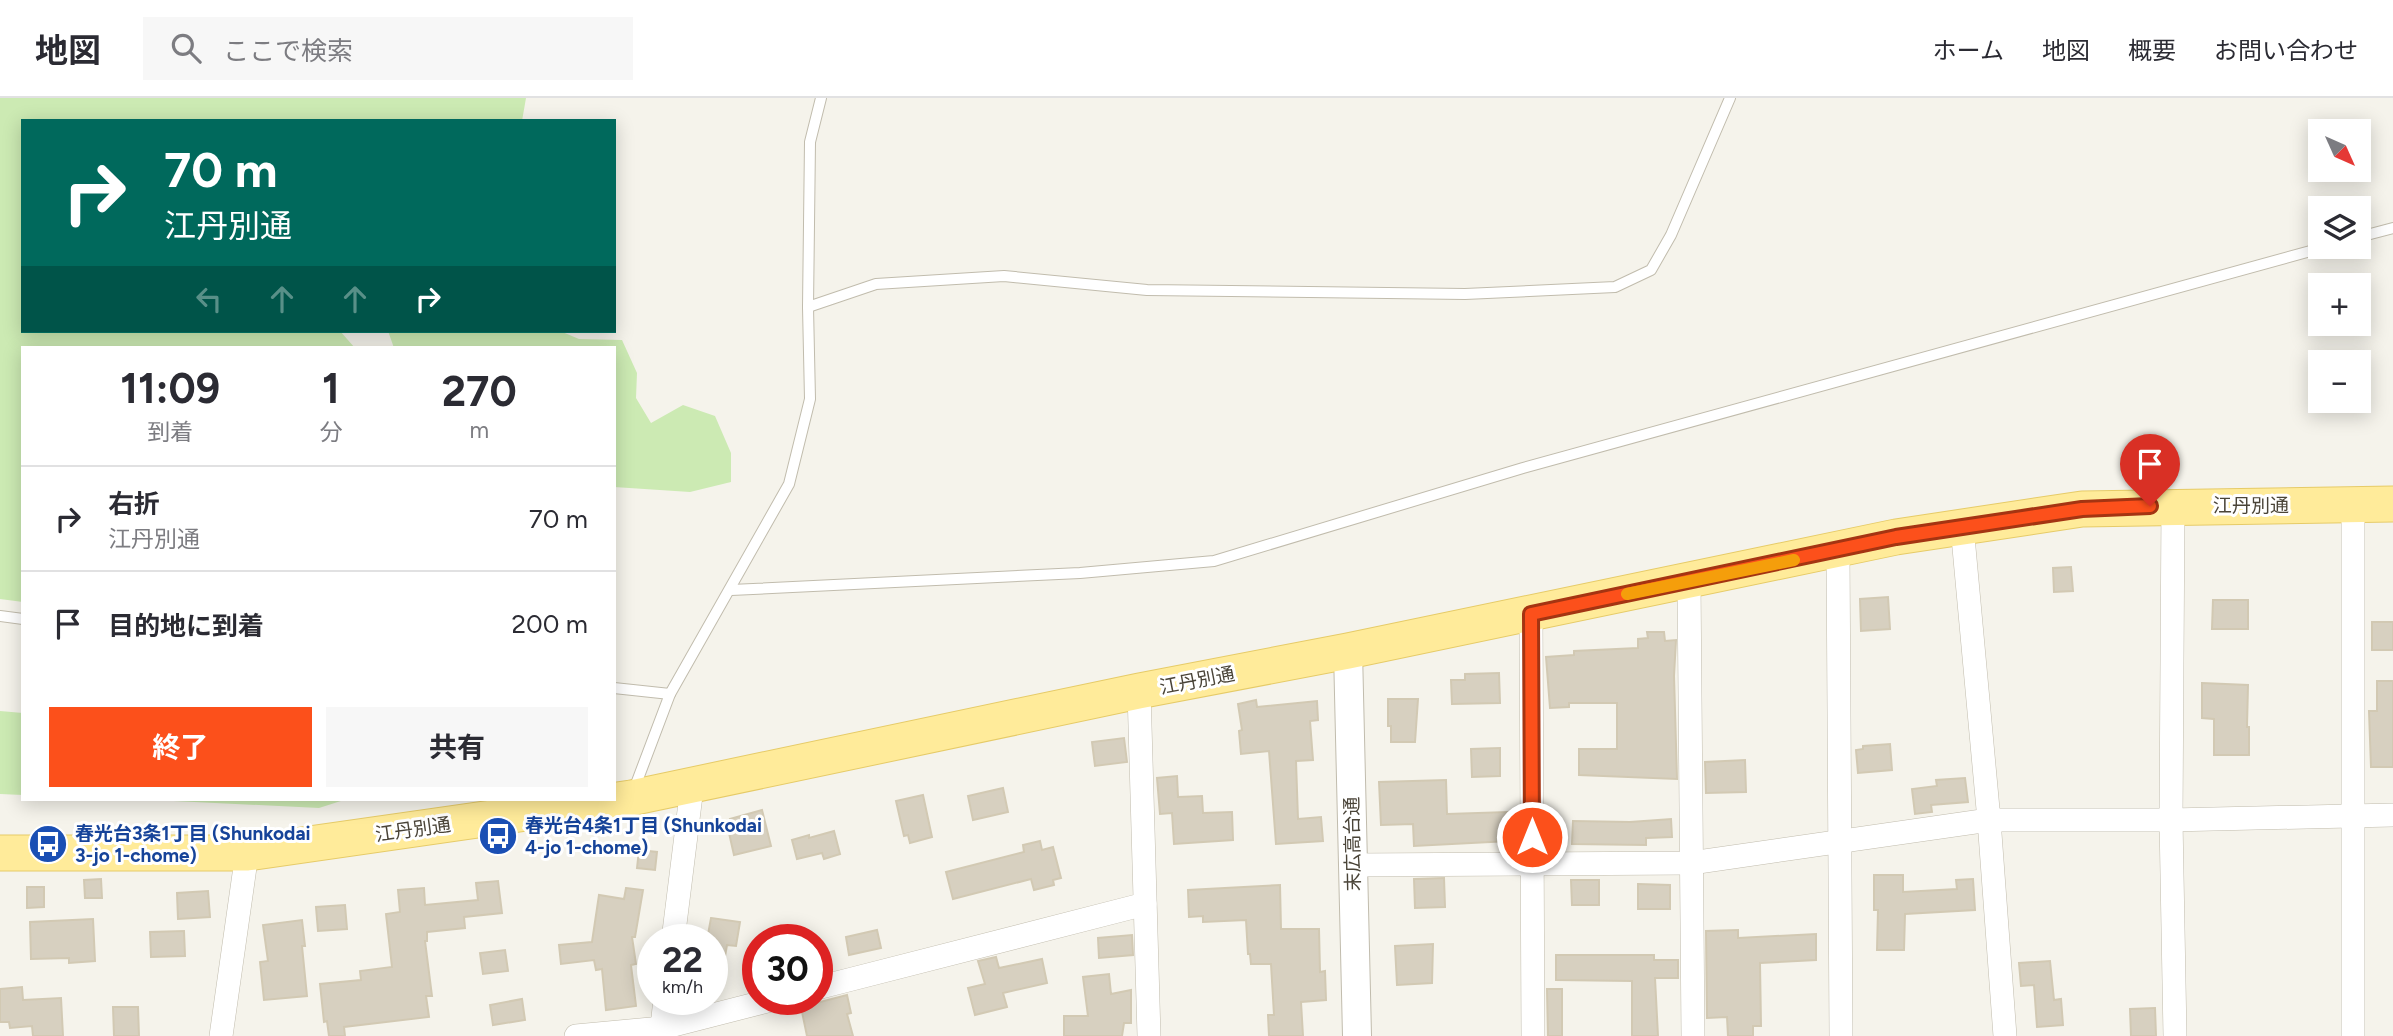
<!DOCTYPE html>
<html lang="ja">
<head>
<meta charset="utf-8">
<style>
  :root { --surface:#fff; --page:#f7f7f7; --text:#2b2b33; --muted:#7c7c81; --line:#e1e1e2; --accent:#fc501b }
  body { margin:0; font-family:Figtree,"Noto Sans JP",sans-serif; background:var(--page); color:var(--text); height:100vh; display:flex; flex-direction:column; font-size:26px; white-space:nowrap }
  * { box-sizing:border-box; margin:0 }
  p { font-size:23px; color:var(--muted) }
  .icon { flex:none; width:38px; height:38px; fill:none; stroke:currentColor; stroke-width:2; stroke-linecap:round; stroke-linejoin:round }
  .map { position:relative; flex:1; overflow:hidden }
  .drawer { position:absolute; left:21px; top:248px; width:595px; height:455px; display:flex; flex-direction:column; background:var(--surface); border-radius:0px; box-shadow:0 4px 18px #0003 }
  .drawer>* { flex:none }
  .guide { position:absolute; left:21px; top:21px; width:595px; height:214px; border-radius:0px; box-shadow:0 4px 18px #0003; background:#00695c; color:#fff; overflow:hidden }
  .needle { width:46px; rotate:135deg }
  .buttons { position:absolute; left:2308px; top:21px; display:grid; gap:14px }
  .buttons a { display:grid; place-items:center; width:63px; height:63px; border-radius:0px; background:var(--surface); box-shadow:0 4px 18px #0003; font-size:35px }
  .speed { position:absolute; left:637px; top:826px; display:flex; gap:14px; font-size:35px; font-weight:700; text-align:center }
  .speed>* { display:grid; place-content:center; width:91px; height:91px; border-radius:50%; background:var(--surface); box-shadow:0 4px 18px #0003; line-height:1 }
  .speed small { font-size:18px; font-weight:400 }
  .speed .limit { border:10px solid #d22; background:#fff; color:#111 }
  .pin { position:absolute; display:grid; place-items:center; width:60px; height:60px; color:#fff; margin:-72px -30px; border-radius:50% 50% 50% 0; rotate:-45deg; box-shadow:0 0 7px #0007 }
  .pin .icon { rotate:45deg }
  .me { position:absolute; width:77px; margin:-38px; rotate:0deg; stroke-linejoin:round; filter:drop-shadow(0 0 5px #0008) }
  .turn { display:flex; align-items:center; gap:24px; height:147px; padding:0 28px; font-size:32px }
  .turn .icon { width:91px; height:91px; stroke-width:2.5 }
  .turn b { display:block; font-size:49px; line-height:60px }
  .lanes { display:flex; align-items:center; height:66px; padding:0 28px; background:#0003; justify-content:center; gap:35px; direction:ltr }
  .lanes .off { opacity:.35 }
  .eta { display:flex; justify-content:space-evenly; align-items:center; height:119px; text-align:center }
  .eta b { font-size:42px; font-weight:700; line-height:49px }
  .primary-button { display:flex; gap:14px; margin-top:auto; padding:14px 28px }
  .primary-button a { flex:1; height:80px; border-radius:0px; background:var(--accent); color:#fff; font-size:28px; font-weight:700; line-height:80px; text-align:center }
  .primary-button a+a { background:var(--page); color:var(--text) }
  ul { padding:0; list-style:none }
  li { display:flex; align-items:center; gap:21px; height:105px; padding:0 28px; border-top:2px solid var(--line) }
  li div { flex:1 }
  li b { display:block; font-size:26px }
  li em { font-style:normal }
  header { display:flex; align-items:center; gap:42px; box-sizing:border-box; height:98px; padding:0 35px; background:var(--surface); border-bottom:2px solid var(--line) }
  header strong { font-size:33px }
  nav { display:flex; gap:38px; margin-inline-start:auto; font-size:24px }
  .search { width:490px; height:63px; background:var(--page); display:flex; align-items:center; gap:18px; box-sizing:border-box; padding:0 24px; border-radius:0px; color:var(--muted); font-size:26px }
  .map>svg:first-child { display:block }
  .green { fill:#cceab3 }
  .building { fill:#d7d0c0; stroke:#d2c9b3; stroke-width:2 }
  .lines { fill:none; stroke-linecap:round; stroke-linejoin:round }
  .service-casing { stroke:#c1bcad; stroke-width:12 }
  .minor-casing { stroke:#c1bcad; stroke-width:24 }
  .tertiary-casing { stroke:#c1bcad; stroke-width:30 }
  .primary-casing { stroke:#e6cb68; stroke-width:37 }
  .service { stroke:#fff; stroke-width:10 }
  .minor { stroke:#fff; stroke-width:23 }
  .tertiary { stroke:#fff; stroke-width:28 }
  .primary { stroke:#ffeb9a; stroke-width:35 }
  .route-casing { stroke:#a43412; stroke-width:18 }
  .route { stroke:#fc501b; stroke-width:12 }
  .slow { stroke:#f59e0b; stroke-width:12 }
  .labels { text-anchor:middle; stroke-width:6; stroke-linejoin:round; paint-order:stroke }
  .street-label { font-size:19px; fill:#4a4438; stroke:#fff }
  .transit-label { font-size:19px; font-weight:bold; fill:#164399; stroke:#fff; text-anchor:start }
</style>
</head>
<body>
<header>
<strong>地図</strong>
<div class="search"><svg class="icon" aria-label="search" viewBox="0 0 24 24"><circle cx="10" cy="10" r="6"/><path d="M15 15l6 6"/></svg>ここで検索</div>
<nav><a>ホーム</a><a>地図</a><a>概要</a><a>お問い合わせ</a></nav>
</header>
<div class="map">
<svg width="2393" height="938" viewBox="0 0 2393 938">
  <rect width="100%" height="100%" fill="#f5f3eb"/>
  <g class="green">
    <path d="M0,0H526L522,23H23V233H340L355,250H23V504L0,501Z"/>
    <path d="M388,233H560L579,241L622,242L637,275L636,300L651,325L683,307L715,318L731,355V384L690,394L614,389V250H394Z"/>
    <path d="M0,613L23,615V697L0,696Z"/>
    <path d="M153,702H344L319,710Z"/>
  </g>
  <g class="building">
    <path d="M2071,469L2073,493L2054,494L2053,470Z"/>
    <path d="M1888,499L1890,531L1861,533L1860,501Z"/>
    <path d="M2213,502H2248V531H2212Z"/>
    <rect x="2372" y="524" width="21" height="28"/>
    <path d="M1647,534H1664L1665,543L1676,542L1674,578L1677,681L1579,677V651H1617V605H1569V609L1550,610L1546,559L1574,557V553L1638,550V541L1648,540Z"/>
    <path d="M1499,575L1500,605L1452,606L1451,582H1465V576Z"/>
    <path d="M2377,583H2393V669H2371L2369,613H2377Z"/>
    <path d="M2202,585L2248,587L2247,629H2249V657H2214V621L2202,620Z"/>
    <path d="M1388,601H1418L1415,644H1391V628H1388Z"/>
    <path d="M1256,602L1257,609L1317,603L1318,622L1310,623L1313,662L1296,663L1298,721L1321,719L1323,743L1276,746L1269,653L1241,656L1239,633L1242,632L1238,606Z"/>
    <path d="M1124,640L1127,664L1095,668L1092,644Z"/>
    <path d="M1890,646L1892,672L1858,675L1856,652L1863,651V648Z"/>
    <path d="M1500,650V678L1472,679L1471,651Z"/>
    <path d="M1745,662L1746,694L1706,695L1705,664Z"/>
    <path d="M1177,678L1178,699L1202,698L1203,715L1232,714L1233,742L1174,746L1172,715L1160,716L1157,680Z"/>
    <path d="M1965,680L1968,704L1931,707L1932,714L1915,716L1912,691L1937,688L1936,682Z"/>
    <path d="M1446,682L1447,716L1508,714L1509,743L1414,748L1413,726L1381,727L1379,684Z"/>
    <path d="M1003,690L1008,714L973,722L968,698Z"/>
    <path d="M923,697L932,739L910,745L908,737L904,738L896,703Z"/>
    <path d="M762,712L771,748L734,757L729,735L733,734L730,721Z"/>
    <path d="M1671,721L1672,739L1646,740V747L1572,746L1573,723L1630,724Z"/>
    <path d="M834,733L840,756L824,761L822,755L797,761L792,742L809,737V740Z"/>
    <path d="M1040,743L1042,752L1053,749L1061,780L1053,782L1054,787L1034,792L1031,781L953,801L946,774L1024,754L1023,747Z"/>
    <path d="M639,752L657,754L655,772L637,770Z"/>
    <path d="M1874,777H1903V794L1957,791L1956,782L1973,781L1975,812L1905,816L1904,852H1877L1878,812H1874Z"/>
    <path d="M1444,780L1445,809L1415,810L1414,781Z"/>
    <path d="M101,781L102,800H85L84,782Z"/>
    <path d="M1571,782H1599V807H1572Z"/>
    <path d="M498,783L502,815L464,819L465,830L427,834V843H425L432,898H426L429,919L344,929L345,938H329L327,923L324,924L320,886L361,882L360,873L392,869L386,816L400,814L398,792L424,790L425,807L478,802L476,785Z"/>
    <path d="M1638,786L1670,787V811H1638Z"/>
    <path d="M1280,787L1281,831H1319L1320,874L1325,873L1326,902L1301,904L1303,938H1269L1268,917H1274L1271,866H1251L1250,856H1248L1246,822L1203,824V818L1189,819L1188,792Z"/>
    <path d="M27,789H44V809L27,810Z"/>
    <path d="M626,790L643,792L635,839H632L636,866L631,867L636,908L606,912L602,871L596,872L594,862L561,866L559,847L592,844L599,797L624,801Z"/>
    <path d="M208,793L210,819L178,821L177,795Z"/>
    <path d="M345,807L347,831L318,833L316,809Z"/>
    <path d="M711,820L740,824L736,848L727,847L721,881L712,880V842H707Z"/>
    <path d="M93,821L95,863L69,865V860L31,861L30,824Z"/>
    <path d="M302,822L305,848H302L307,898L264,902L260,864L268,863L263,827Z"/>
    <path d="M877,832L881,850L849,857L846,839Z"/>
    <path d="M1738,832V840L1816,836V862L1760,865L1761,928H1753V938H1728L1727,919L1707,920L1706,833Z"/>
    <path d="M184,833L185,858L151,859L150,834Z"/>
    <path d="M1132,837L1133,857L1099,860L1098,840Z"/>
    <path d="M1433,846L1432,885L1397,887L1395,848Z"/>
    <path d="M505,852L508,873L483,876L480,855Z"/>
    <path d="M1556,857H1654V862H1678V880H1655L1658,938H1632V883L1556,882Z"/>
    <path d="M996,859L999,870L1042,861L1047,885L1003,895L1007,909L975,917L968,890L985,886L978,863Z"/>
    <path d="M2050,863L2054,902L2061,901L2063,927L2037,929L2034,887L2021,888L2019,865Z"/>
    <path d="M1109,876L1111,896L1131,892V925H1124L1122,938H1064V918H1088L1083,879Z"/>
    <path d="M22,889L23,902L61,900L63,938H33L32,928L10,930L9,924H0V891Z"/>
    <path d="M1547,891H1562V938H1548Z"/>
    <path d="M847,897L851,915L847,916L853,938H807L801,909Z"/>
    <path d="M522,901L525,922L493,927L490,907Z"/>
    <path d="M113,909H138L139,938H114Z"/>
    <path d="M2155,910L2156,938H2131L2130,911Z"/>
  </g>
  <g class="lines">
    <g class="service-casing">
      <g id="service">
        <path d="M2359,139L2393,130"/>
        <path d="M808,209L876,186L1004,178L1147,192L1465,196L1615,189L1651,172L1671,137L1730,0"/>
        <path d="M731,492L1080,475L1214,463L1523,370L2325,149"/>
        <path d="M0,518L23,521"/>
        <path d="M614,590L670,596"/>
        <path d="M633,694L670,596L789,386L810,301L808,209L810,44L821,0"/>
      </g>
    </g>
    <g class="minor-casing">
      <g id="minor">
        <path d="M2353,406V938"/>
        <path d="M2173,408L2171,722L2175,938"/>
        <path d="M1962,428L1989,722L2005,938"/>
        <path d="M1838,453L1841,938"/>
        <path d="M1689,483L1693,938"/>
        <path d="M1531,516L1533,938"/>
        <path d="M1139,593L1149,938"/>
        <path d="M1353,767L1691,765L1989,722H2171L2393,717"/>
        <path d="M673,842L692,689"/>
        <path d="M817,890L1145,806"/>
        <path d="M221,938L247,755"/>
        <path d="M576,938L662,930L775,901"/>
        <path d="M661,938L665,901"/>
      </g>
    </g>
    <g class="tertiary-casing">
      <path id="tertiary" d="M1348,553L1357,938"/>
    </g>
    <g class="primary-casing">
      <path id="primary" d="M0,755H247L631,700L1139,593L1348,553L1896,439L2082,411L2393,406"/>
    </g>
    <use href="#service" class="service"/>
    <use href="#minor" class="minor"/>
    <use href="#tertiary" class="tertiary"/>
    <use href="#primary" class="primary"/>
  </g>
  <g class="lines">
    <g class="route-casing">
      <path id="route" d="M1532,739L1531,516L1896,439L2082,411L2150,408"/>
    </g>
    <use href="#route" class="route"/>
    <path class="slow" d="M1627,496L1794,462"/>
  </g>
  <defs>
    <g id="bus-disc" transform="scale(2.0125)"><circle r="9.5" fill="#1a4fb4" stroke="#fff"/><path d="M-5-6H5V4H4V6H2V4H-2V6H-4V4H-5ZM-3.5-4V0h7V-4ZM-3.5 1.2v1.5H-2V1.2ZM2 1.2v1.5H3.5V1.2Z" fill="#fff"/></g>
  </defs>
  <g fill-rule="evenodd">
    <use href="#bus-disc" x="498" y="738"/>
    <use href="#bus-disc" x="48" y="746"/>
  </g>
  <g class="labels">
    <g class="street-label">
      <text x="2251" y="414">江丹別通</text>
      <text transform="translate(1197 582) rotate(-11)" y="7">江丹別通</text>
      <text transform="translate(413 731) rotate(-8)" y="7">江丹別通</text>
      <text transform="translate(1352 746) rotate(-91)" y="7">末広高台通</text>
    </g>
    <g class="transit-label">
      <text x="525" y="734">春光台4条1丁目 (Shunkodai<tspan x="525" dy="22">4-jo 1-chome)</tspan></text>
      <text x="75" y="742">春光台3条1丁目 (Shunkodai<tspan x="75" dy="22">3-jo 1-chome)</tspan></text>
    </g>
  </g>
</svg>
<div class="buttons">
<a><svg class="needle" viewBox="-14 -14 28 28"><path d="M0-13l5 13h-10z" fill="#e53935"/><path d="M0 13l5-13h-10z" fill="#7c7c81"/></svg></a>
<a><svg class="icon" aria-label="layers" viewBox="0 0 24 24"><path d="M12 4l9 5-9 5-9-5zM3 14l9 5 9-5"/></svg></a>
<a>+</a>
<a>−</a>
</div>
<div class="speed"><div>22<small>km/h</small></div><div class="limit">30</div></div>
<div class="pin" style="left:2150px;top:408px;background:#d93025"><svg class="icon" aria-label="arrive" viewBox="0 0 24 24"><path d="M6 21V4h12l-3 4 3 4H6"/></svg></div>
<svg class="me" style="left:1532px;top:739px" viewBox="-20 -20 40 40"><circle r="17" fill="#fc501b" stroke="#fff" stroke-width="3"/><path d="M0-11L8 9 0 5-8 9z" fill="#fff"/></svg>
<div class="guide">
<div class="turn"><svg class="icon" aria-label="right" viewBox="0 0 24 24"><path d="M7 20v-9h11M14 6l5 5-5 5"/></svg><div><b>70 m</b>江丹別通</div></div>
<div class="lanes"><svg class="icon off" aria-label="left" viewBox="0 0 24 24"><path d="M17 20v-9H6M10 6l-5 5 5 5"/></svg><svg class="icon off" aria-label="ahead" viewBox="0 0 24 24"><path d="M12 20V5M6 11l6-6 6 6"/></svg><svg class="icon off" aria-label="ahead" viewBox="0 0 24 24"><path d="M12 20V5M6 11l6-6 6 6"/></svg><svg class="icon" aria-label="right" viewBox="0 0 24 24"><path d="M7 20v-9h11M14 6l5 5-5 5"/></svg></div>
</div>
<section class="drawer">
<div class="eta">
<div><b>11:09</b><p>到着</p></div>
<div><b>1</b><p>分</p></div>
<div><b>270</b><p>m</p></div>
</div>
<ul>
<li><svg class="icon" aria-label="right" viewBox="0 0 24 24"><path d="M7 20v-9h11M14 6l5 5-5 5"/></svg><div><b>右折</b><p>江丹別通</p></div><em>70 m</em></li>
<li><svg class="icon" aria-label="arrive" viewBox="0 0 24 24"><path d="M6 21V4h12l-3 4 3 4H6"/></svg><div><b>目的地に到着</b></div><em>200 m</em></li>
</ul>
<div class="primary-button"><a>終了</a><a>共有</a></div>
</section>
</div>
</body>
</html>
